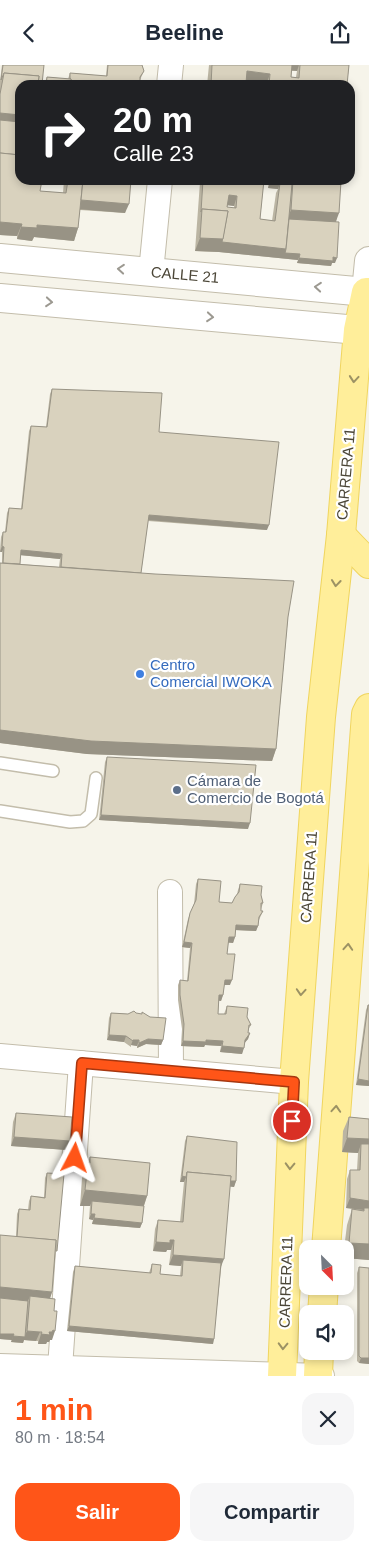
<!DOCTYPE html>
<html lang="es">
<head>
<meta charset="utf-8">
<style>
  :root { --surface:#fff; --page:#f6f6f7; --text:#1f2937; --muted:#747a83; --accent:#ff5518 }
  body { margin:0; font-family:Arial,sans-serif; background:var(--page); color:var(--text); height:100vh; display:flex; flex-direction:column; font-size:19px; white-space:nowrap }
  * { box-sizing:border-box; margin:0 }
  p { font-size:16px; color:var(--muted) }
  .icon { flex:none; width:28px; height:28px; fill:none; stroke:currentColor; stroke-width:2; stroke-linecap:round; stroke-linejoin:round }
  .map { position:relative; height:1311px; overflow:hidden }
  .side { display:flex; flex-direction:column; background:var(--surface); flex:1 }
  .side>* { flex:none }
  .banner { position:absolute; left:15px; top:15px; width:340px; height:105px; border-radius:15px; box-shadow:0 2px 8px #0003; background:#202124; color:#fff; overflow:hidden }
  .needle { width:32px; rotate:156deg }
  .fabs { position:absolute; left:299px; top:1175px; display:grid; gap:10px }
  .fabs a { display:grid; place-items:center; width:55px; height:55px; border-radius:10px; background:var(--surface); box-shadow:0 2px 8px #0003; font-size:25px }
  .pin { position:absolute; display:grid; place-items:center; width:42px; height:42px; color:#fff; margin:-21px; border:2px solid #fff; border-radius:50%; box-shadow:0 1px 5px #0007 }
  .me { position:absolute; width:55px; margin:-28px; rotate:4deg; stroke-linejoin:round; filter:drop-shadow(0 0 4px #0008) }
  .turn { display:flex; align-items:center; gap:18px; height:105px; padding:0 15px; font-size:22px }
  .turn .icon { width:65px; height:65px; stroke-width:2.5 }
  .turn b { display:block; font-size:35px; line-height:42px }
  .round { display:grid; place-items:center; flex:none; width:52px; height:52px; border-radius:15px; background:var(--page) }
  .summary { display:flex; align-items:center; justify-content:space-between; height:85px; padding:0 15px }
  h1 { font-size:30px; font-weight:700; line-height:38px; color:var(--accent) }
  .primary-button { display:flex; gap:10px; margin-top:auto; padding:10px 15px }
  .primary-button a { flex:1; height:58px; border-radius:15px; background:var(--accent); color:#fff; font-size:20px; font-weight:700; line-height:58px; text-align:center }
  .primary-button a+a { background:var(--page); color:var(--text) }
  header { display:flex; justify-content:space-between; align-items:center; height:65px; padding:0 15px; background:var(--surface); font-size:22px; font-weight:700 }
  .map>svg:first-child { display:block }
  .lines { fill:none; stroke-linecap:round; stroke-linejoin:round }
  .service-casing { stroke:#c3bdab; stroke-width:14 }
  .minor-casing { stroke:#c3bdab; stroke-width:26 }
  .tertiary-casing { stroke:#c3bdab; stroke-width:30 }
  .primary-casing { stroke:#f0d55e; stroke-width:30 }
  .service { stroke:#fff; stroke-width:11 }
  .minor { stroke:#fff; stroke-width:24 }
  .tertiary { stroke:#fff; stroke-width:28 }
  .primary { stroke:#ffee9a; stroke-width:28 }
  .wall { fill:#bbb5a3; fill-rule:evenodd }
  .shaded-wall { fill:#989385 }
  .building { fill:#d9d2be; stroke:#989385; fill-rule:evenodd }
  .oneway { stroke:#9c9991 }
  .oneway2 { stroke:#9c9264 }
  .route-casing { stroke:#a63710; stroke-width:12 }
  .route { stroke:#ff5518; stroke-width:9 }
  .shop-dot { fill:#3f7fe0; stroke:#fff; stroke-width:2 }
  .service-dot { fill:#5c6f8a; stroke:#fff; stroke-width:2 }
  .labels { text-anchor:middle; stroke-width:4.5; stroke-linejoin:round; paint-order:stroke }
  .street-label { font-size:15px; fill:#4b4637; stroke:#fff }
  .shop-label { font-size:15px; fill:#366cbe; stroke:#fff; text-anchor:start }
  .service-label { font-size:15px; fill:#4e5e75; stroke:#fff; text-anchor:start }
</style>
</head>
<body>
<header><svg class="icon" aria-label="back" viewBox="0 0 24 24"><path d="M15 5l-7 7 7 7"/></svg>Beeline<svg class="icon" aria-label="share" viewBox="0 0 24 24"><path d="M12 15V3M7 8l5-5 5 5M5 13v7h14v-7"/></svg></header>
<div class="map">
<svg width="369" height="1311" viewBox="0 0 369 1311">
  <rect width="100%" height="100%" fill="#f6f4ea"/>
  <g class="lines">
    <g class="service-casing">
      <g id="service">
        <path d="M0,698L53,706"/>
        <path d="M0,746L70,757L83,756L91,749L96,713"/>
      </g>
    </g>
    <g class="minor-casing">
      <g id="minor">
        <path d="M169,20L171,0"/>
        <path d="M151,207L160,115"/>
        <path d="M170,827L171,1006"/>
        <path d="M0,991L294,1017"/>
        <path d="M0,1301L322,1311"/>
        <path d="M60,1303L81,998"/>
      </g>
    </g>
    <g class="tertiary-casing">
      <g id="tertiary">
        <path d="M0,193L366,227L369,196"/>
        <path d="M0,233L358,265"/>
      </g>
    </g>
    <g class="primary-casing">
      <g id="primary">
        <path d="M341,470L369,499"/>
        <path d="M326,1184L366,649L369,643"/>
        <path d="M322,1249L324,1221"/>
        <path d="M282,1311L294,1017L321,652L341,470L358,265L366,227H369"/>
        <path d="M318,1311L319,1286"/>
      </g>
    </g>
    <use href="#service" class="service"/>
    <use href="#minor" class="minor"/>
    <use href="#tertiary" class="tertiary"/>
    <use href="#primary" class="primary"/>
  </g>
  <g class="wall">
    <path d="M2,0H44L41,20H20V115L40,126L63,128L64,115H131L125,148L80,145L78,163L74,176L34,172L32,176L17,174V171L0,170V16Z"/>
    <path d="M107,0H142L144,6L140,15V20H44L47,12L68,14L70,8L106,11Z"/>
    <path d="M209,0H349L347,20H207ZM292,6H297L296,12H291Z"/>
    <path d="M199,115H264L260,154L272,156L276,128L278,124L268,123L269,115H341L336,157L335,198H332L331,201L297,198L298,195L219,187L195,186L200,117H198ZM228,140L234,141V143L227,142Z"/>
    <path d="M52,324L159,367L267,465L148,456L141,508L288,552L276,684L272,696L87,689L0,678V498H2V487L0,486L1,472L3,467H5L7,448L9,443L21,444L29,366L31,361L46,362L50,329ZM20,490L60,494L59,502L20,499Z"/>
    <path d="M107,692L248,764L99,755L105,697Z"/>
    <path d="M198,814L219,837L232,838L237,829L238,825L240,819L261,830L263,838L261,844V846H263L259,855L258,861L256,866L236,865L235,872L233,878H228L227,889L230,920H224L223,930L221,936H219L218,949H224L227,941L247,952L251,960L248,965V968H250L248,974L244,978L242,989L220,987L221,981L205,980L204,982L181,981L182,964L178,935V920L180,915L187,916L190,883L182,882L188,854L194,839L196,819Z"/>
    <path d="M368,940L369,1021L356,1020L366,945Z"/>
    <path d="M111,948L128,949L136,948L163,975L161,980L146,979L137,983V981L131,980V982L124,977L107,975L109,953Z"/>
    <path d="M16,1048L70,1076L67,1085L11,1081L13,1057Z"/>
    <path d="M349,1052L369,1054V1195L345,1193L344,1184L347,1160L352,1144L364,1145L346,1143L347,1114L350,1105H357L358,1088L342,1087L343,1066Z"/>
    <path d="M187,1071L236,1116L234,1122L230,1121L213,1279L67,1266L73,1207L75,1201L149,1208L152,1199L160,1209L180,1211L181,1201L169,1200L171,1185H167L166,1187L153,1186L155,1164L158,1155L180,1157L184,1117H180L185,1076Z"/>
    <path d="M90,1092L147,1131L144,1141L142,1158L140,1163L92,1159L93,1155L89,1154L90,1141H80L82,1113Z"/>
    <path d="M47,1108L55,1191L52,1227L50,1233L52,1275H50L49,1277H47L46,1279H38V1276H36L24,1275L23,1278L11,1277L12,1275L0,1274V1170L16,1172L17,1149L19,1144L28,1145L29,1136L31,1131L44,1132L45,1113Z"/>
    <path d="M359,1202L369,1299L359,1298L357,1296V1208Z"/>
  </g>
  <g class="shaded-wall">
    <path d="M290,0H299L297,6L289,5Z"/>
    <path d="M247,6L270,9L266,20L242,19Z"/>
    <path d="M0,48L20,50V63L0,61Z"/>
    <path d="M271,115H292L289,125L280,118L278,124L268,123Z"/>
    <path d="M229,130L237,131L234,141L225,140Z"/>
    <path d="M80,135L129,139L125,148L77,144Z"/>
    <path d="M291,145L339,148L334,162L287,154Z"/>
    <path d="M0,157L22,159L17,171L0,170Z"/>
    <path d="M37,160L78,163L74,176L34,172L32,176L17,174L21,162Z"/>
    <path d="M200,173L223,174L286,184L300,189L298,195L219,187L195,186Z"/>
    <path d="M333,192L337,193L335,198H332L331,201L297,198L299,193Z"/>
    <path d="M149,450L269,460L267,465L147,455Z"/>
    <path d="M2,481L4,482L2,487H0Z"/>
    <path d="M21,485L62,489L60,494L19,490Z"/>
    <path d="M0,665L276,684L272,696L87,689L0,678Z"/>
    <path d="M101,750L250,758L248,764L99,755Z"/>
    <path d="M236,860L258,861L256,866L234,865Z"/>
    <path d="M229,872H235L233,878L227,877Z"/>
    <path d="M184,877L192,878L190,883L182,882Z"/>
    <path d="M225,915H232L230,920H223Z"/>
    <path d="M219,930H223L221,936L217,935Z"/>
    <path d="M250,968L248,974L243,980L245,975Z"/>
    <path d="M109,970L126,971L124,977L107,975Z"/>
    <path d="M148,974L163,975L161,980L146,979L137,983L139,978Z"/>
    <path d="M133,975H139L137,981L131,980Z"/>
    <path d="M206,975L223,976L221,981L205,980L204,982L181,981L183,976Z"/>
    <path d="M222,981L244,983L242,989L220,987Z"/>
    <path d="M358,1014L369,1016V1021L356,1020Z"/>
    <path d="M14,1072L70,1076L67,1085L11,1081Z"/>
    <path d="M347,1073L369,1074V1089L361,1079L358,1088L342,1087Z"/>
    <path d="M182,1111L186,1112L184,1117H180Z"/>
    <path d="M187,1112L236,1116L234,1122L187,1117Z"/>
    <path d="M85,1125L147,1131L142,1146L92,1136L90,1141H80Z"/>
    <path d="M350,1133L369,1136V1146L364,1143V1145L346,1143Z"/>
    <path d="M91,1149H95L93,1155L89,1154Z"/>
    <path d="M94,1153L142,1158L140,1163L92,1159Z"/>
    <path d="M170,1175H174L171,1185H167L166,1187L153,1186L156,1177Z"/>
    <path d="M349,1178L369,1179V1195L345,1193V1190Z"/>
    <path d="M173,1190L224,1194L220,1204L183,1195L181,1201L169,1200Z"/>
    <path d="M0,1222L52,1227L47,1243L30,1231L26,1241L0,1238Z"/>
    <path d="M69,1261L214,1274L213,1279L67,1266Z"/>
    <path d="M53,1265L55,1266L52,1275H50L49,1277H47L46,1279H38L41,1269L49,1267Z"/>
    <path d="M27,1266L40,1267L36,1276L24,1275L23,1278L11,1277L13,1271L24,1272Z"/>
    <path d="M0,1269H14L12,1275L0,1274Z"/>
    <path d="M361,1293H369V1299L359,1298Z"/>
  </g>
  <g class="building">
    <path d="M3,0H44L42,19L38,18L39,11L4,8L1,15Z"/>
    <path d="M108,0H142L144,6L140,12V20H71V14H70V8L107,11Z"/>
    <path d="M212,0H292L291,12L299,13L300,0H349L347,20H269L270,9L247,6L246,18L264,20H211Z"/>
    <path d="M4,8L39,11L38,20H20V50L0,48V29Z"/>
    <path d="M47,12L71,14V20H46Z"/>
    <path d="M0,55L20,57V90L0,88Z"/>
    <path d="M0,88L20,90V115H42L40,126L66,128L68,115H83L78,163L37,160V163L21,162L22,159L0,157Z"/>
    <path d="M83,115H131L129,139L81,135Z"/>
    <path d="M203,115H264L260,154L275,156L280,118L292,119L286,184L222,177L228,146L202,144L201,147ZM229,130L237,131L236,143L227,142Z"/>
    <path d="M293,115H331L341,116L339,148L291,145Z"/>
    <path d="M202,144L228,146L223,174L200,173Z"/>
    <path d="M289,154L339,157L337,193L333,192V196L299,193L300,189L285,188L286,184Z"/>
    <path d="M52,324L162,328L159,367L279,377L269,460L149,450L141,508L61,502L62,489L21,485L20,499L3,498L4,482L2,481L3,467H6L9,443L22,444L31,361L47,362Z"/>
    <path d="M0,498L155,509L294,516L288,552L276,684L91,676L0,665Z"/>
    <path d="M107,692L256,700L250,758L101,750Z"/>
    <path d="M198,814L221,816L219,837L232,838L235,832L239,827L240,819L262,821L261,830L263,838H261V846H263L259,852L258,861L236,860L235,872H229L227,889H235L232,915H225L223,930H219L218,949H226L227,941L248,943L247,952L251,960H249L248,968H250L245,975L244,983L222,981L223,976L206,975V977L183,976L184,959L180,930V915L188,916L192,878L184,877L190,848L196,835Z"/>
    <path d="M368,940H369V1016L358,1014Z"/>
    <path d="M134,946L136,948L142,949V947L150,952L166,953L163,975L148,974L139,978V975H133V976L126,971L109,970L111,948L128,949Z"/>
    <path d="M16,1048L72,1052L70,1076L14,1072Z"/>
    <path d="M349,1052L369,1054V1074L347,1073Z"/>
    <path d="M187,1071L237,1077L236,1116H230L231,1111L187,1107L186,1112L182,1111Z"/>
    <path d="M361,1079H369V1136L350,1133V1105H360Z"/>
    <path d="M90,1092L150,1098L147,1131L85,1125L88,1098H90Z"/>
    <path d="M187,1107L231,1111L224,1194L173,1190L174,1175H170V1178L156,1177L158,1155L183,1157Z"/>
    <path d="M47,1108L64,1109L57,1186H56V1175L17,1172L19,1144L30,1145L31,1131L45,1133Z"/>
    <path d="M92,1136L144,1141L142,1158L94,1153L95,1149H91Z"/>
    <path d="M364,1143H369V1179L349,1178L352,1144L364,1146Z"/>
    <path d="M0,1170L56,1175L52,1227L0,1222Z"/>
    <path d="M183,1195L221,1198L214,1274L69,1261L75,1201L151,1208L152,1199L161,1200L160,1209L182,1211Z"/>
    <path d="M359,1202L369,1203V1293H361L359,1291Z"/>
    <path d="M30,1231L55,1234L54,1246H57L55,1266L53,1265L52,1267H49L50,1270L41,1269L42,1267H40L27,1266Z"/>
    <path d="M0,1233L28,1236L25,1272L13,1271L14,1269H0Z"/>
  </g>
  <defs><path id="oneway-chevron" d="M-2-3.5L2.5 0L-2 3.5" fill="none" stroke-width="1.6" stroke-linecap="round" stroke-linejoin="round" transform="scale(1.25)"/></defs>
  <g class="oneway">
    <use href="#oneway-chevron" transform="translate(121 204) rotate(-175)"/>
    <use href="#oneway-chevron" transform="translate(318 222) rotate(-175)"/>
    <use href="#oneway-chevron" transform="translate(49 237) rotate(5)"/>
    <use href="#oneway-chevron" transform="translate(210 252) rotate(5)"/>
  </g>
  <g class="oneway2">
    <use href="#oneway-chevron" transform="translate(354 314) rotate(95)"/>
    <use href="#oneway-chevron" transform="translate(336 518) rotate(96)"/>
    <use href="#oneway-chevron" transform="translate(348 882) rotate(-86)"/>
    <use href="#oneway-chevron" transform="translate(301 927) rotate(94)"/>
    <use href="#oneway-chevron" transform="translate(336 1044) rotate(-86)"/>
    <use href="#oneway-chevron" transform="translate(290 1101) rotate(92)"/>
    <use href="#oneway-chevron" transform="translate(283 1281) rotate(92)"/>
  </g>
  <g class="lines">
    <g class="route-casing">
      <path id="route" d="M75,1093L82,998L294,1017L292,1056"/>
    </g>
    <use href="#route" class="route"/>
  </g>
  <circle class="shop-dot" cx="140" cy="609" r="5"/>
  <circle class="service-dot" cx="177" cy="725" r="5"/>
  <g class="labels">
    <g class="street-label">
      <text transform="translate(185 210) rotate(5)" y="5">CALLE 21</text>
      <text transform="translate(346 409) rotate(-85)" y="5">CARRERA 11</text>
      <text transform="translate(309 812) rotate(-86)" y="5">CARRERA 11</text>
      <text transform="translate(286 1217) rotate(-88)" y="5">CARRERA 11</text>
    </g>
    <g class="shop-label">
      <text x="150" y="605">Centro<tspan x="150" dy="17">Comercial IWOKA</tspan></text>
    </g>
    <g class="service-label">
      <text x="187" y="721">Cámara de<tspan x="187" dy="17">Comercio de Bogotá</tspan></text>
    </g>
  </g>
</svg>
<div class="fabs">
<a><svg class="needle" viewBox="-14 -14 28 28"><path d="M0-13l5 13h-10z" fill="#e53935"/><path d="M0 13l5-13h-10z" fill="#747a83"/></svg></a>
<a><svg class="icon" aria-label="sound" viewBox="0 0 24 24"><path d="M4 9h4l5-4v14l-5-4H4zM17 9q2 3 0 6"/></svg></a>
</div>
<div class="pin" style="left:292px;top:1056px;background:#d93025"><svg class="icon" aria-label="arrive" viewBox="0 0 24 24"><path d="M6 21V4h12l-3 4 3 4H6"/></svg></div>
<svg class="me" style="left:75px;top:1093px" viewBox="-20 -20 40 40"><path d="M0-17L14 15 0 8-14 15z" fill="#ff5518" stroke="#fff" stroke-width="4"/></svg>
<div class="banner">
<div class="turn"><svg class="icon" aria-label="right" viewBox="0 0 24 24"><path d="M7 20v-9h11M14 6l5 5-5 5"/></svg><div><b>20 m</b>Calle 23</div></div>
</div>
</div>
<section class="side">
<div class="summary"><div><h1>1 min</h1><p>80 m · 18:54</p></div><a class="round"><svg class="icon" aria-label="close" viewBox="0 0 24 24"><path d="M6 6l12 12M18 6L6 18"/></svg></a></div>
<div class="primary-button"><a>Salir</a><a>Compartir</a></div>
</section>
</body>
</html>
